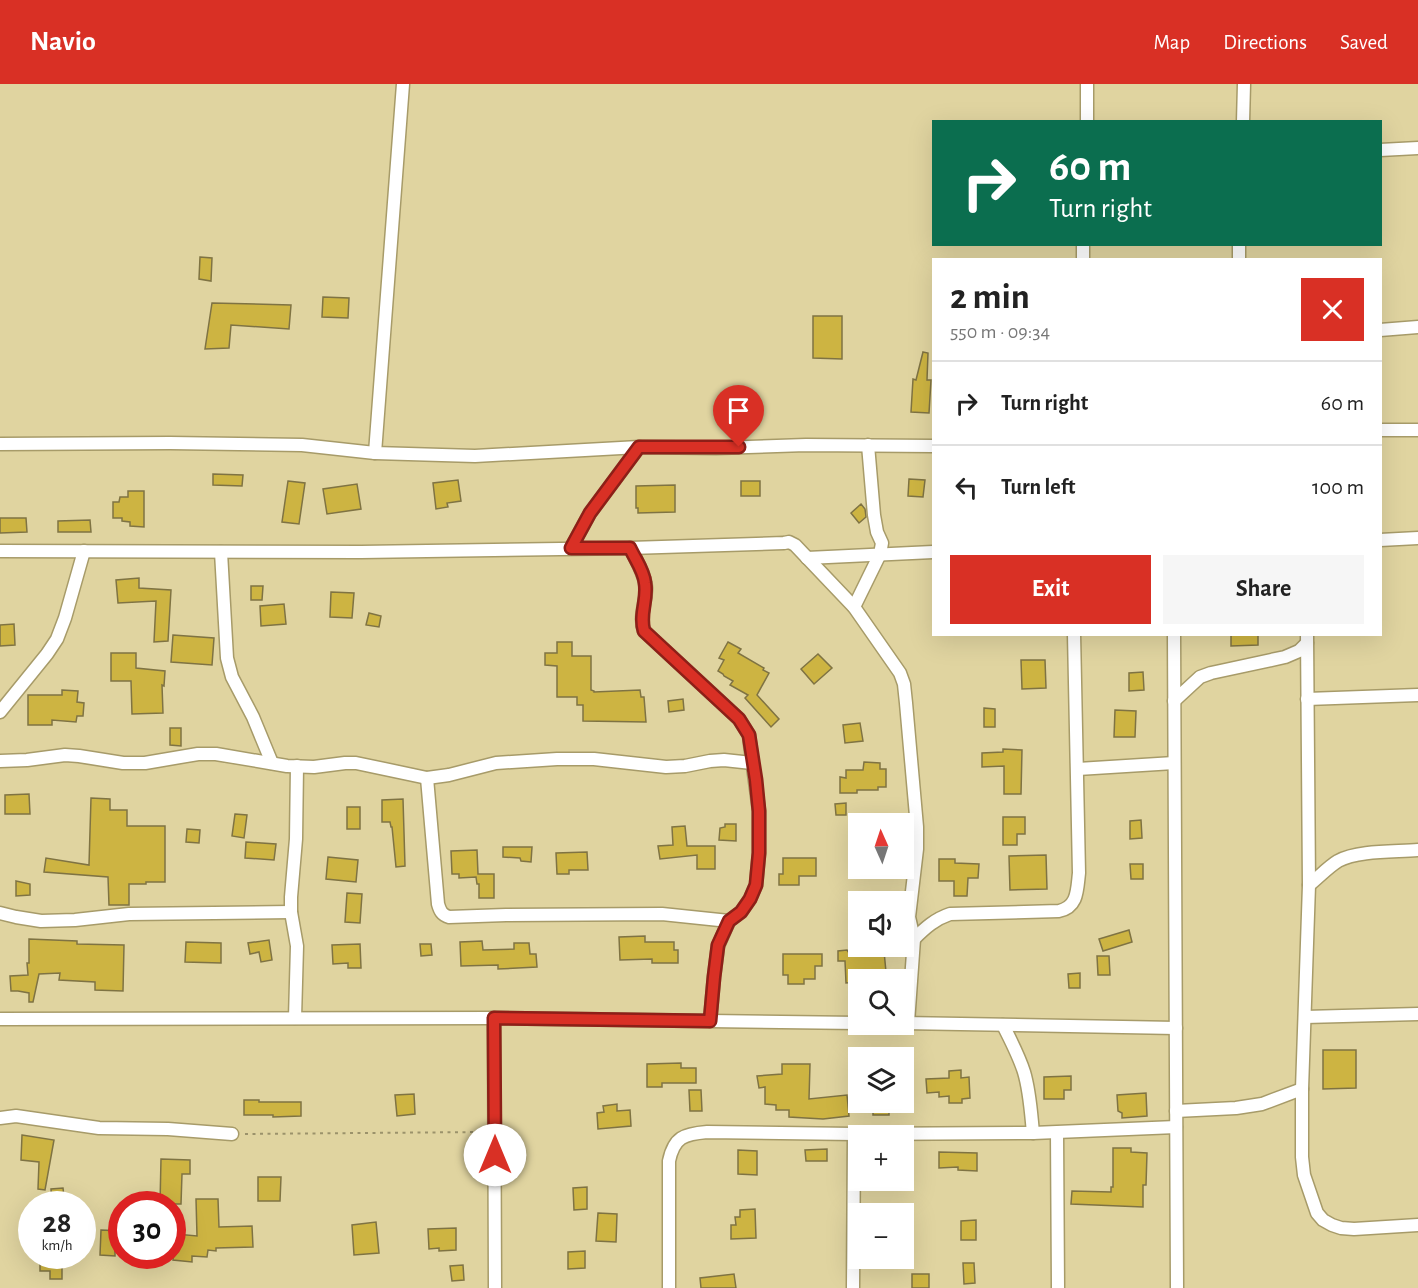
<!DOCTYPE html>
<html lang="en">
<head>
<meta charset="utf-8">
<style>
  :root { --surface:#fff; --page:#f6f6f6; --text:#222; --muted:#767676; --line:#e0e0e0; --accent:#d93025 }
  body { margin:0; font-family:"Alegreya Sans",sans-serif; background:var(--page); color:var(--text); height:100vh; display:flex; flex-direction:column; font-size:22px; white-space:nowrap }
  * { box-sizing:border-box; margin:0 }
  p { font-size:20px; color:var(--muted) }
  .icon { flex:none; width:33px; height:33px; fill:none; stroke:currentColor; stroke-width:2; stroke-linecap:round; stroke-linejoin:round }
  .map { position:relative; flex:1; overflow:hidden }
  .sheet { position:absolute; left:932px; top:174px; width:450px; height:378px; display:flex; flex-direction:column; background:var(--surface); border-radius:0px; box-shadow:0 6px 24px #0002 }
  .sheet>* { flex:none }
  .hud { position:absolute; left:932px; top:36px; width:450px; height:126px; border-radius:0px; box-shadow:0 6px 24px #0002; background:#0b6e4f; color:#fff; overflow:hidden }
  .needle { width:39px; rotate:357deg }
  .buttons { position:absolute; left:848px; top:729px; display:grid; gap:12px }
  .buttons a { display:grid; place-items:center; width:66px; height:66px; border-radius:0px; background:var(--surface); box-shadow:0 6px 24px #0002; font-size:30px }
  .speed { position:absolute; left:18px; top:1107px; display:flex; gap:12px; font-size:30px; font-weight:700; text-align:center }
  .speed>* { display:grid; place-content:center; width:78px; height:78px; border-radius:50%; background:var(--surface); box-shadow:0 6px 24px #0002; line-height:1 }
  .speed small { font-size:15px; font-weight:400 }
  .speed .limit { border:9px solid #d22; background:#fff; color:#111 }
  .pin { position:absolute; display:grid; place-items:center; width:51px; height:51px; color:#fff; margin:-62px -26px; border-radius:50% 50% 50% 0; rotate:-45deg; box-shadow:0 0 6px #0007 }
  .pin .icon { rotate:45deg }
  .me { position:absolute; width:66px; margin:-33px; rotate:0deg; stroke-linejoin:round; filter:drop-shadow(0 0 4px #0008) }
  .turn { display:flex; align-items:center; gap:21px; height:126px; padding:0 18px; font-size:27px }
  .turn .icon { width:78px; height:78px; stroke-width:2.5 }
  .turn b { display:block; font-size:42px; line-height:51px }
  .round { display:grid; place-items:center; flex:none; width:63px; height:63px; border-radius:0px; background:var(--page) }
  .overview { display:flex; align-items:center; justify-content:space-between; height:102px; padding:0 18px }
  h1 { font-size:36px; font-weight:700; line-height:45px }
  .action { display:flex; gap:12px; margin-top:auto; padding:12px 18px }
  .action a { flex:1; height:69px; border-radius:0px; background:var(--accent); color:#fff; font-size:24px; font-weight:700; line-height:69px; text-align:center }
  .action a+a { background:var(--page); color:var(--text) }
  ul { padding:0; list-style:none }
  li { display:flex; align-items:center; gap:18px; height:84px; padding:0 18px; border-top:2px solid var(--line) }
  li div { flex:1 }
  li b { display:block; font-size:22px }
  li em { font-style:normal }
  header { display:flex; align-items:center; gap:36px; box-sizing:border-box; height:84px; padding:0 30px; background:var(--accent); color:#fff }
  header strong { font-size:28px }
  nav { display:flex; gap:33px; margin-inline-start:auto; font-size:21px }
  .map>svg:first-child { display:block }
  .building { fill:#cdb442; stroke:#7f7343; stroke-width:1.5 }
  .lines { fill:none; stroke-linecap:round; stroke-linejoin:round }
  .street-casing { stroke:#a79b69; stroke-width:15 }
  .path { stroke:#9b926b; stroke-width:2; stroke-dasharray:3 4.5; stroke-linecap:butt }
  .street { stroke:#fff; stroke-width:12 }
  .route-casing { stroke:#8d1f18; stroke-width:15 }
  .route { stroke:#d93025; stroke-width:10 }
</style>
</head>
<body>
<header>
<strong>Navio</strong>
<nav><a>Map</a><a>Directions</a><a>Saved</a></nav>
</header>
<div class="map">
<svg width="1418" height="1204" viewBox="0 0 1418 1204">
  <rect width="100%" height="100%" fill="#e0d4a0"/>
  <g class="building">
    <path d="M200,173L212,174L211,197L199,195Z"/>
    <path d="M323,213L349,214L348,234L322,233Z"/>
    <path d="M212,219L291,221L289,245L231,241L229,264L205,265Z"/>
    <path d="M813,232H842V275L813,274Z"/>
    <path d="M923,268L928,269L927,296H931L929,329L911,328L913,295L916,296Z"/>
    <path d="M213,390L243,391L242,402L213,401Z"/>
    <path d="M909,395L925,396L923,413L908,412Z"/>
    <path d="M458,396L461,417L447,419L448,423L436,425L433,399Z"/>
    <path d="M288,397L305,399L299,440L282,438Z"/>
    <rect x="741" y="397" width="19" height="15"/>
    <path d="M357,400L361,425L327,430L323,405Z"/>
    <path d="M675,401V428L638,429V424H636V402Z"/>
    <path d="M128,407H144V443L130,442V438L122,437V434H113V418H119L120,413H128Z"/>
    <path d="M861,420L865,425L866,433L859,439L851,429Z"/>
    <path d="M0,434H26L27,448L0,449Z"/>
    <path d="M90,436L91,448H58V437Z"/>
    <path d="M139,494V504L171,506L168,557L154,558L156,517L118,519L116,496Z"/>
    <path d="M251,502H263L262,516H251Z"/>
    <path d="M331,508L354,509L352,534L330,533Z"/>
    <path d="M284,520L286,540L261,542L260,522Z"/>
    <path d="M369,529L381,532L379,543L366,541Z"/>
    <path d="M14,540L15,561L0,562V541Z"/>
    <path d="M173,551L214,554L212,581L171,578Z"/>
    <path d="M1231,551H1258V561L1231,562Z"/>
    <path d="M557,558H572V572H591V606L594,607V608L640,606L641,613H644L646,638L583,637V621H577V613H557V582L545,581V569H557Z"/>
    <path d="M728,558L741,565L738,569L764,584L763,586L769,589L757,611L779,635L771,643L745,614L748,611L730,601L733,597L724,592L723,590L718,587L724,576L719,574Z"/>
    <path d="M111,569H136V584L165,587L164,602L162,601L163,629L132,630L131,597H111Z"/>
    <path d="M818,570L832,584L814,600L801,585Z"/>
    <path d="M1021,576H1045L1046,604L1022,605Z"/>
    <path d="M1143,588L1144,606L1129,607V589Z"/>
    <path d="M62,606L78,607L77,618L84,619L83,632H77L76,638L52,636V641H28V611H62Z"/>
    <path d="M683,615L684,626L669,628L668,617Z"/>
    <path d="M984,624L995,625V643H984Z"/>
    <path d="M1115,626L1136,627L1135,653H1114Z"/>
    <path d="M860,639L863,657L845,659L843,641Z"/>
    <path d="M170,644H181V662L170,661Z"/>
    <path d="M1003,665L1022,666L1021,710H1004V682L982,683V669L1003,668Z"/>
    <path d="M864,678L880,679V685H886V703H878V706H857V709H840V693L846,694V686H863Z"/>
    <path d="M29,710L30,730H5V711Z"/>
    <path d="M91,714L110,715V726H127V742H165V798H146V800H129V821H109L108,793L44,788L46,774L89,781Z"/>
    <path d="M403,715L405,782L396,783L392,743H391L390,738H382V716Z"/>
    <path d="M846,719V731H836L835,720Z"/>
    <rect x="347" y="723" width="13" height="22"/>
    <path d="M235,730L247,731L244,754L232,752Z"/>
    <path d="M1003,733H1025V750H1017V761H1003Z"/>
    <path d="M1141,736L1142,754L1130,755V737Z"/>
    <path d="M725,740H736V757L719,756L720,744L725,743Z"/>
    <path d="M685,742L687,762H715V785H697V771L660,775L658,762L673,761L672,743Z"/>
    <path d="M187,745L200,746L199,759L186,758Z"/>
    <path d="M246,758L276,760L274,776L245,774Z"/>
    <path d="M503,763H532L531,778L521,777L520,774L503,773Z"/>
    <path d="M477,766L478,790H494V814H479V800H477L476,793L459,794V790H452L451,767Z"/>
    <path d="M587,768L588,786H569V790H557L556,769Z"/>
    <path d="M1046,771L1047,805L1010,806L1009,772Z"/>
    <path d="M328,773L358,776L356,798L326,795Z"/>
    <path d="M783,774H816V792H799V801H779V790H783Z"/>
    <path d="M939,775H955V779L979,780L978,794H968L967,812H954V797H939Z"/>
    <path d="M1130,780H1143V795H1131Z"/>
    <path d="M16,797L30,800V811L16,812Z"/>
    <path d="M347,809L362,810L360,839L345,838Z"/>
    <path d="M1129,846L1132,858L1103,867L1099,855Z"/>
    <path d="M645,852V858H674V866H678V879H652V875L620,876L619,853Z"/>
    <path d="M29,855L77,857V860L124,861L123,907L95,906V898L59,896L60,889L39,890L33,918H29V909L18,907H11L10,892L28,891L27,879H29Z"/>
    <path d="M269,856L272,876L261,878L259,868L250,870L248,859Z"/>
    <path d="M482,857L483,866L514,865V859H529L530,870H536L537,883L498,885V881L461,882L460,858Z"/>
    <path d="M186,858L221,859V879L185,878Z"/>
    <path d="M360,860L361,884H348V879L333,880L332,861Z"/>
    <path d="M420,860H431L432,871L421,872Z"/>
    <path d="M847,866L849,869L884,867L886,888L868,889V896H858V898L846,899L845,877H838V867Z"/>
    <path d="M783,870H822V882H815V895H804V900H788V891H783Z"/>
    <path d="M1097,872H1109L1110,891H1098Z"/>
    <path d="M1080,889V904H1069L1068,890Z"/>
    <path d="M1323,966H1356V1004L1323,1005Z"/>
    <path d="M681,979V984H696V999H662V1003H647V980Z"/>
    <path d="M782,980H810L809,1015L847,1011L849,1032L823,1035L789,1033V1026H776V1021L765,1020V1003L759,1004L757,992L782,990Z"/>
    <path d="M961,986V994L969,993L970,1014L962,1015V1019H949V1012L939,1013V1008L927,1009L926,995L949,994V987Z"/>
    <path d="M1071,992V1006H1064V1015H1044V993Z"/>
    <path d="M689,1006H701L702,1027H690Z"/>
    <path d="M1146,1009L1147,1032L1122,1034V1029L1118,1027L1117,1011Z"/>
    <path d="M414,1010L415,1030L397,1032L395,1011Z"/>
    <path d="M244,1016H259V1018H301V1032L273,1033V1031H244Z"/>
    <rect x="873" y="1018" width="16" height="13"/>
    <path d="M617,1020V1027L630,1026L631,1042L598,1045L597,1029L604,1028L603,1022Z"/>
    <path d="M22,1051L54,1056L45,1106L38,1105L39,1078L21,1076Z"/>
    <path d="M1113,1064H1131V1068L1147,1069L1146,1101H1143V1123L1071,1120L1072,1107L1111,1108V1103H1113Z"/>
    <path d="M827,1065V1077H806L805,1066Z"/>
    <path d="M738,1066L757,1067V1091L738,1090Z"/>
    <path d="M939,1068L977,1069V1087L958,1086V1083L939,1084Z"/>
    <path d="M161,1075L190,1076V1090H182L181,1120H160Z"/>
    <path d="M258,1093H281L280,1117H258Z"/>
    <path d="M587,1103V1125L574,1126L573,1104Z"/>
    <path d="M63,1104L65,1120H52L51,1105Z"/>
    <path d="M196,1115H218L219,1143L252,1142L253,1163L216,1164V1167L208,1166L207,1173L192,1172V1178L173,1176L176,1150L197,1152Z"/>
    <path d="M755,1125L756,1154L731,1155V1141H736L735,1133H740V1126Z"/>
    <path d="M598,1129L617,1130L616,1158L596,1157Z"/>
    <path d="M976,1136V1156H961V1137Z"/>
    <path d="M376,1138L379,1169L354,1171L352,1141Z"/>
    <path d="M456,1144V1166L439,1167V1164L429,1165L428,1145Z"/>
    <path d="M101,1146L122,1147V1161L115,1160V1172L100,1171Z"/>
    <path d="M585,1167V1184L568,1185V1168Z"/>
    <path d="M40,1172H62V1195H50V1187H40Z"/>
    <path d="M963,1179H974L975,1199L964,1200Z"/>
    <path d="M463,1181L464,1196L452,1197L450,1182Z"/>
    <path d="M734,1190L736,1204H701L700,1194Z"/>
    <rect x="912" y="1190" width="17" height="14"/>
  </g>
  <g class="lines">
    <g class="street-casing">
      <g id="street">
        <path d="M1087,38V0"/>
        <path d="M1243,38L1244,0"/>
        <path d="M1380,66L1418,64"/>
        <path d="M1083,176V160"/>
        <path d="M1239,176V160"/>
        <path d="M1380,246L1418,243"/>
        <path d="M1380,346H1418"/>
        <path d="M0,360L170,359L302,361L375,369L475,372L639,363L716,364L806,361L933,362"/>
        <path d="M375,369L403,0"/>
        <path d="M1380,456L1418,454"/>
        <path d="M571,464L590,429L639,363"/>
        <path d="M630,464C636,476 645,490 646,504C646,519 639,532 644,547L739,635L749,651L750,660L759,727V769L756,801L750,815L741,828L729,837L718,862L714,893L710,937"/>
        <path d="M0,467L361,468L630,464L784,459L789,458L795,461L854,523L900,589L904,600L906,619L917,743V765L909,833L914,855L908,939"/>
        <path d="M221,468L227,574L232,593L253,633L272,679"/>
        <path d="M807,474L933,468"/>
        <path d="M854,523L880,470L882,459L877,448L874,431L868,361"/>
        <path d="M1174,550L1177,1204"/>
        <path d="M1307,550L1309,801L1302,1005V1073L1304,1091L1317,1129L1323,1136L1332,1141L1341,1144L1354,1145L1418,1141"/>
        <path d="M1307,615L1418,611"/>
        <path d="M1174,617L1200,593L1211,589L1285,573L1299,567L1307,559"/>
        <path d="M0,628L47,570L57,555L65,534L84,467"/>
        <path d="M0,677L27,676L65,671L79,672L123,679H145L198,670H216L287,682L314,683L345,679H356L427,694L449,691L496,679L557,675H594L666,683L685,682L710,677L724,676L752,679"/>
        <path d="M1078,685L1174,679"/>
        <path d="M427,694L438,820C440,827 442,831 449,833L506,831L662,830L729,837"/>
        <path d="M1309,801C1318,794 1328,783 1338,777C1358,766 1395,768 1418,766"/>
        <path d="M0,829L16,833L41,837L75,836L129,830L291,828"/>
        <path d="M914,855C925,844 935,835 950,830L1059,827C1078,823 1077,806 1079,789L1074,550"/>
        <path d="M1305,933L1418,930"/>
        <path d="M295,934L297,862L291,828V813L296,755L297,682"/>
        <path d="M494,934L495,1204"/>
        <path d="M0,935L494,934L858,939"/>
        <path d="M903,939L1176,944"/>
        <path d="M1003,941C1011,957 1019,972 1024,988C1030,1008 1031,1029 1033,1049"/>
        <path d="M1176,1027L1236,1024L1262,1020L1302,1005"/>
        <path d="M0,1034L16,1032L99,1044L168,1045L232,1050"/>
        <path d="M1057,1049L1058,1204"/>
        <path d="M669,1204V1077C674,1053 684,1050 707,1048L854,1050L1033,1049L1176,1043"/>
        <path d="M853,1204L854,1050"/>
      </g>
    </g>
    <path class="path" d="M245,1050L483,1048"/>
    <use href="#street" class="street"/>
  </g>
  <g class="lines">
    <g class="route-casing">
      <path id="route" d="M495,1071L494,934L710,937L714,893L718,861L729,837L741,828L750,815L756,801L759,769V727L756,696L749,651L739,635L644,547C639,530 648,516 645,499C644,487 635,475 630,464H571L590,429L639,363H739"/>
    </g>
    <use href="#route" class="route"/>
  </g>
</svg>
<div class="buttons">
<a><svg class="needle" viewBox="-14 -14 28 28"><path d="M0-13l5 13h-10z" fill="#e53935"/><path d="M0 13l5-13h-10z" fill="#767676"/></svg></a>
<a><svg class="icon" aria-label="sound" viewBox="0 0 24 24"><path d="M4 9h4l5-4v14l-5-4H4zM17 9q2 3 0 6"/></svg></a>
<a><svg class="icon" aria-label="search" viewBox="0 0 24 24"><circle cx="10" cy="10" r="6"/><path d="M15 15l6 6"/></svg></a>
<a><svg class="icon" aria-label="layers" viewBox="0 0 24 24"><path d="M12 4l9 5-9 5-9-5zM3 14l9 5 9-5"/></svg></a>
<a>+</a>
<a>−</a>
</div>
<div class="speed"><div>28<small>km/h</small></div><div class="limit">30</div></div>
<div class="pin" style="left:739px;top:363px;background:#d93025"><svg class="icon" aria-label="arrive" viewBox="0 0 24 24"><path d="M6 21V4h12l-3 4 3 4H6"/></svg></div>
<svg class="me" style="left:495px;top:1071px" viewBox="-20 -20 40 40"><circle r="19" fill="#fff"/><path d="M0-13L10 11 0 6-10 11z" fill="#d93025"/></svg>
<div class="hud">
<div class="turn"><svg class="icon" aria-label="right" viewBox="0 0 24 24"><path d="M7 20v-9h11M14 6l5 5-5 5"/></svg><div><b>60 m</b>Turn right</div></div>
</div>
<section class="sheet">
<div class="overview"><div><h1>2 min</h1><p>550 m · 09:34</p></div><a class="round" style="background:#d93025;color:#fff"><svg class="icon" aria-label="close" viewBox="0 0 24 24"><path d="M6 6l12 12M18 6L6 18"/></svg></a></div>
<ul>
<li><svg class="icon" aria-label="right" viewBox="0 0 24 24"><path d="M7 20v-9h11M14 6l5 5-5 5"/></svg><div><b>Turn right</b></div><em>60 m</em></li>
<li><svg class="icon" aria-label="left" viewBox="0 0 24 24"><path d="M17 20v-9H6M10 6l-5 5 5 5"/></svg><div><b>Turn left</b></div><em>100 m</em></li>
</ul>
<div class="action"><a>Exit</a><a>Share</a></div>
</section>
</div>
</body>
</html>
